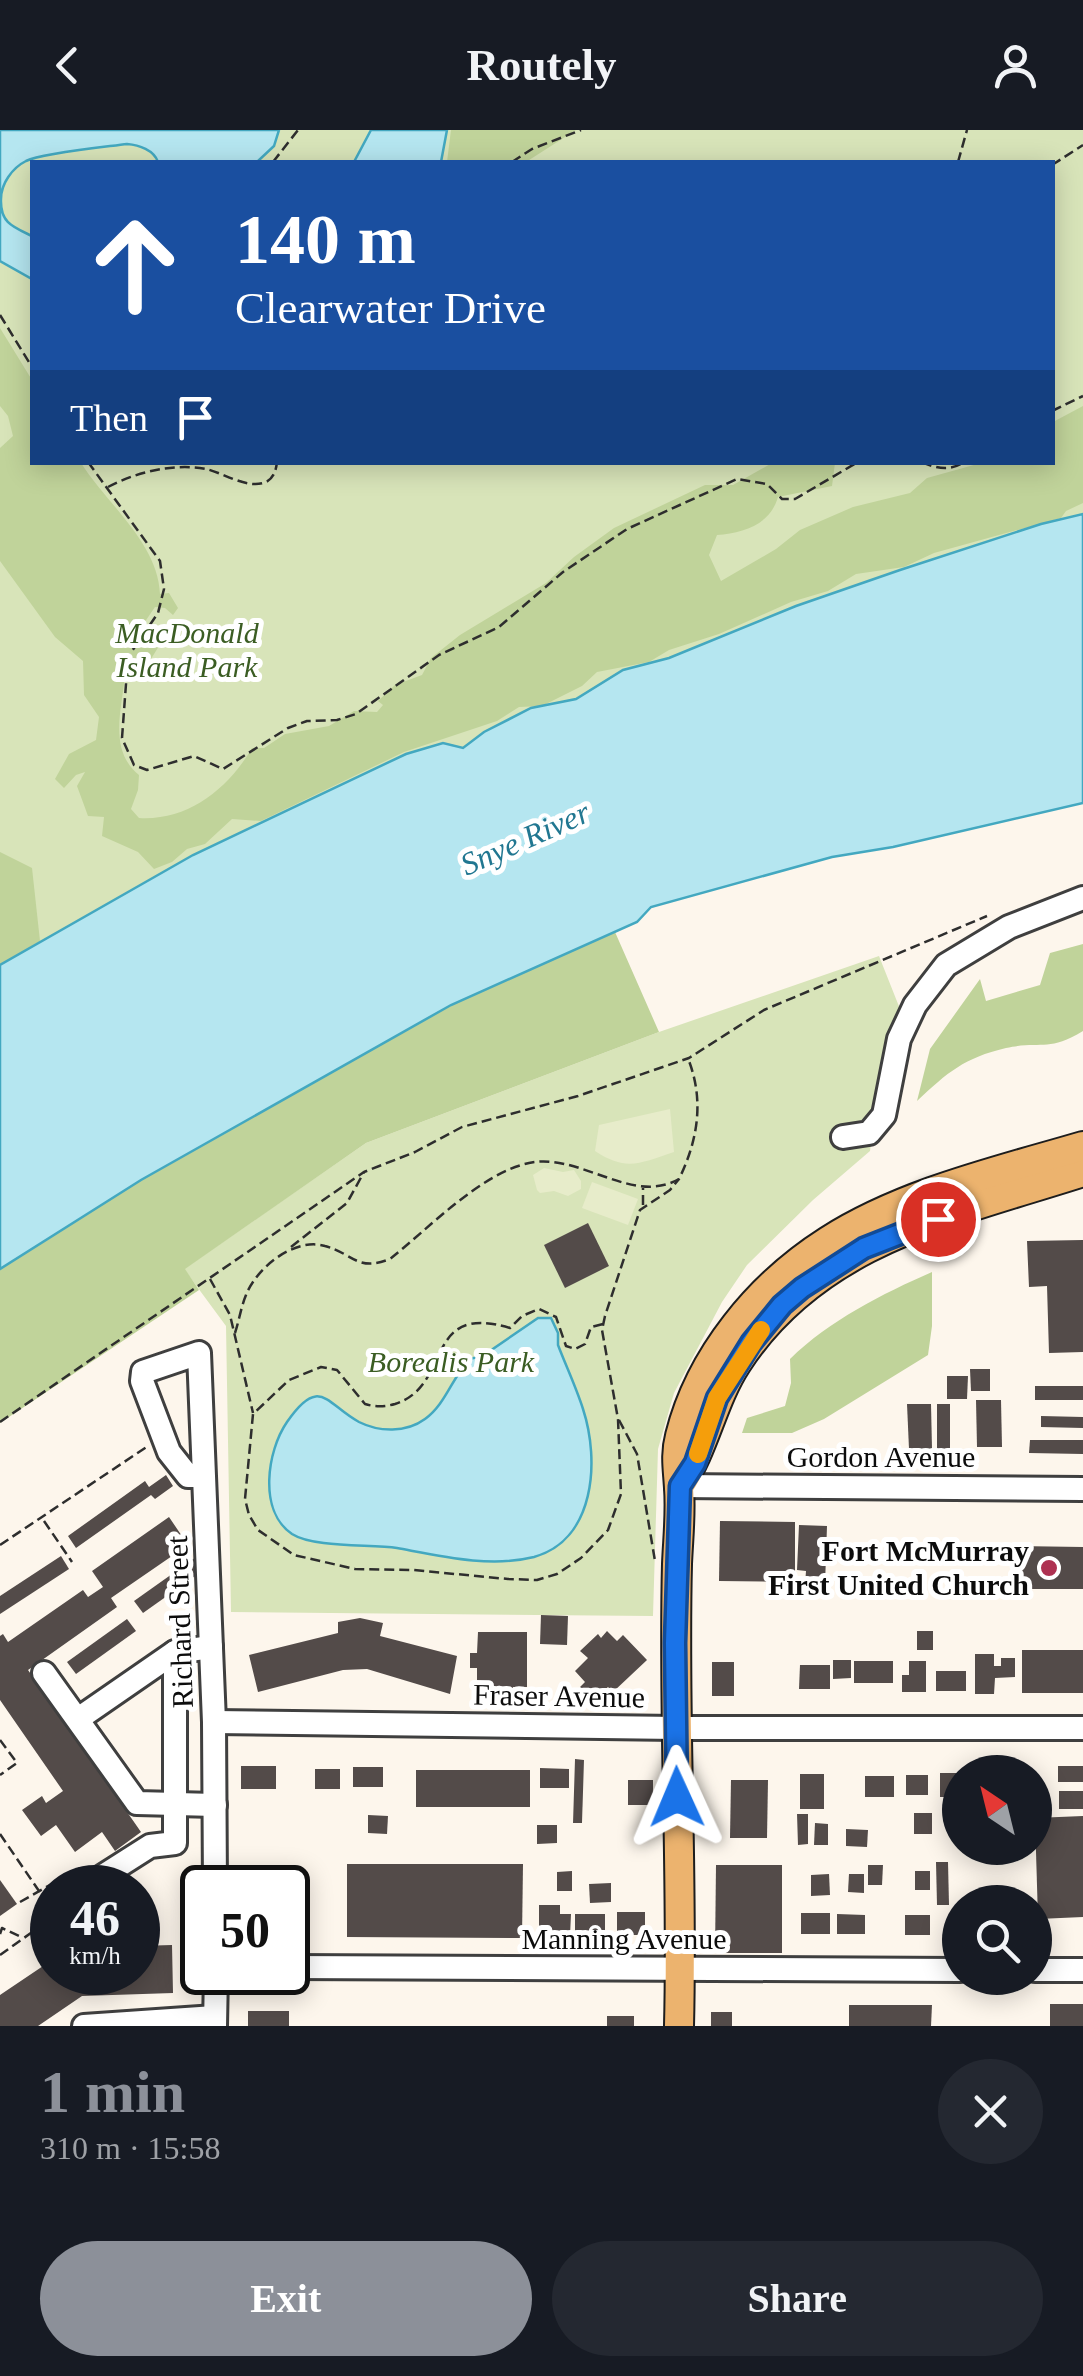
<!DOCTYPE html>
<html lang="en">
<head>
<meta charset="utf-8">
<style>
  :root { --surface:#171b24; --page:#242831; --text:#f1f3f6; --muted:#9ea1a6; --accent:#8c9099 }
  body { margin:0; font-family:Georgia,serif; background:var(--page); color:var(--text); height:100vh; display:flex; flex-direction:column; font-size:38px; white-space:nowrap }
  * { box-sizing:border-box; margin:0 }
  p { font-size:32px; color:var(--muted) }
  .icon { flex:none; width:55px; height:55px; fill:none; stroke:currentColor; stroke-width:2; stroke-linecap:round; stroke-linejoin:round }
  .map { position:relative; height:1896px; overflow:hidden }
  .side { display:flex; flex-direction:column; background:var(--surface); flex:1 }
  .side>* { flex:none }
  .hud { position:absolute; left:30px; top:30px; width:1025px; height:305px; border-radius:0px; box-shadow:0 5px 25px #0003; background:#1a4fa0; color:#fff; overflow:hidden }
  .needle { width:65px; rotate:325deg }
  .buttons { position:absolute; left:942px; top:1625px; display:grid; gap:20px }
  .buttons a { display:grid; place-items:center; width:110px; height:110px; border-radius:50%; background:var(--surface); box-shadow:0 5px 25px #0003; font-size:50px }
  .speed { position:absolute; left:30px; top:1735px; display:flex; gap:20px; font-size:50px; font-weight:700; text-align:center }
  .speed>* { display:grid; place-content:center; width:130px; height:130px; border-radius:50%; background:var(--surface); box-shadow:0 5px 25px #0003; line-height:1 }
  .speed small { font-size:25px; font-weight:400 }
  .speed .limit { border:5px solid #111; border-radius:15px; background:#fff; color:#111 }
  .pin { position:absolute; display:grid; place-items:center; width:85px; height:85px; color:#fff; margin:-42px; border:5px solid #fff; border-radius:50%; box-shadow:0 2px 10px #0007 }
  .me { position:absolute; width:110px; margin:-55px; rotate:359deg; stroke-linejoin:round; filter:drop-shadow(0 0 8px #0008) }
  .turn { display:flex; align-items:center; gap:35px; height:210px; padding:0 40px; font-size:45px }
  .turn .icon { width:130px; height:130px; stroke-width:2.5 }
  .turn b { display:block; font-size:70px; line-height:85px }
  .then { display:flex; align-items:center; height:95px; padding:0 40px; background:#0003; gap:20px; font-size:38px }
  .round { display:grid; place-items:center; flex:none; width:105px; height:105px; border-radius:52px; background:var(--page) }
  .overview { display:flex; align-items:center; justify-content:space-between; height:170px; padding:0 40px }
  h1 { font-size:60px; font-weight:600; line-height:75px; color:var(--accent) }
  .action { display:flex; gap:20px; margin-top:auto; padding:20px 40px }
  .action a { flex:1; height:115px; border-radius:60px; background:var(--accent); color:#fff; font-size:40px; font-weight:600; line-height:115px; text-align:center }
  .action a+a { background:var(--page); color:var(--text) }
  header { display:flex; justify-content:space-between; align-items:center; height:130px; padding:0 40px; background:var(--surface); font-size:45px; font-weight:600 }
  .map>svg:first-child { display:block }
  .green { fill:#d8e4b9; fill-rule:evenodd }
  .forest { fill:#c0d39a }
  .pitch { fill:#e7ecca }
  .water { fill:#b5e6f0; stroke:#43a8c0; stroke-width:2.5 }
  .building { fill:#534b49 }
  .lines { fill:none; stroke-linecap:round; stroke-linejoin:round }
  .minor-casing { stroke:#3f3f3f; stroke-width:28 }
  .major-casing { stroke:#1d1d1d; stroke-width:32 }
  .path { stroke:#2e2e2e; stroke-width:2.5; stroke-dasharray:10 5; stroke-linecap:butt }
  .minor { stroke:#fff; stroke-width:22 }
  .major { stroke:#ecb36e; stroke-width:28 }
  .route-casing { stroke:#114b97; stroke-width:25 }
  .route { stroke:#1a73e8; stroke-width:18 }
  .slow { stroke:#f59e0b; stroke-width:18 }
  .poi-dot { fill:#ae3151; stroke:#fff; stroke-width:4 }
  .labels { text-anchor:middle; stroke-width:10; stroke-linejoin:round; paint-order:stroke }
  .park-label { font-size:30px; font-style:italic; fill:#3b5d23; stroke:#fff }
  .street-label { font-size:30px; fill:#0c0c0c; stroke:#fff }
  .poi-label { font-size:30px; font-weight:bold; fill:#0c0c0c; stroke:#fff; text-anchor:end }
  .water-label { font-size:32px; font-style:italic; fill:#217791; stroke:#fff }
</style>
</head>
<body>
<header><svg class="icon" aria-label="back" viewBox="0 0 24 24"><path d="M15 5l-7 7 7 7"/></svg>Routely<svg class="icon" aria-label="person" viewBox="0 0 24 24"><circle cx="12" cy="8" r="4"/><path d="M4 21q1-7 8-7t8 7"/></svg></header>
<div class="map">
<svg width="1083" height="1896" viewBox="0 0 1083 1896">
  <rect width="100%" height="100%" fill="#fdf6ec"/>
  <g class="green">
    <path d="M0,0H1083V384L1041,394L796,476L669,528L623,540L576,569L531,578L484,602L463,618L443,613L406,624L193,725L0,835ZM32,32H1052V332H32Z"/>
    <path d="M879,826L902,884L884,922L870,1021L813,1070L747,1135L722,1172L674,1263L658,1319L653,1486L231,1482L226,1196L184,1139L366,1013L659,902Z"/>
  </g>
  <g class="forest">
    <path d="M451,0H576L526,32H447Z"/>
    <path d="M0,198L32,250V332L81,333C107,374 158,413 160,464L169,463L178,478L173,485L165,478L155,477L140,499L144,506L154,505L159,516L146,537L125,545C122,579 108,620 139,645L138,660L131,679L139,688C188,691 228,659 252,618H264L285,604L329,596L354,581L377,582L383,575L378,571L395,555L422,545L431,528L460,505L546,453L574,427L614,398L705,355H733L772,333H835L832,356L778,367C770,395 743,403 717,405L709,425L721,451L776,419L800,400L853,377L910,363L927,348L981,333L1052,332L1053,292L1083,276V373L1066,381L1061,388L934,423L904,437L856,444L828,461L791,472L719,504L669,520L649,532L597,542L582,556L542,576L519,577L497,591L404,622L261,691L232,689L205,714L187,719L172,732L154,739L138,722L102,706L104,687L88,686L77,656L85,642L76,645L64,658L55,649L69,624L96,610L99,587L84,565L83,531L55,507L0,431V318L13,306L8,286L0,276Z"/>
    <path d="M0,722L32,738L40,811L0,835Z"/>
    <path d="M615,802L659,902L366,1013L185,1139L199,1160L0,1293V1139L141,1050L451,875Z"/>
    <path d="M1083,814V901C1046,923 1042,910 1006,918C964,928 948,942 917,971L930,919L980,849L986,871L1040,855L1050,823Z"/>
    <path d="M932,1142V1196L928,1225L824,1289L792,1303H742L747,1288L785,1276L791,1253L790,1229C830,1190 882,1164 932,1142Z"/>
  </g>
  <g class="pitch">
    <path d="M670,979L674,1022C640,1033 627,1042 595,1021L599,995Z"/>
    <path d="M544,1038L563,1042L574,1040L581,1051V1059L568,1066L554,1061L540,1063L537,1060L533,1045Z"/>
    <path d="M592,1052L638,1069L628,1095L582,1078Z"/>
  </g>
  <g class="water">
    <path d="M0,0H279L274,16L257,32H158C154,20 139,15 127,14C105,17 43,23 26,31C12,38 1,54 1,69C0,93 13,97 32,106V149L0,131Z"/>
    <path d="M371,0H447L441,32H354Z"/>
    <path d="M1083,384V673L893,717L832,727L651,777L637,792L451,875L141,1050L0,1139V835L193,725L406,624L443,613L463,618L484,602L531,578L576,569L623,540L669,528L796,476L900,440L1041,394Z"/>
    <path d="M538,1188H551L558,1203V1215C566,1236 576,1257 583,1279C600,1331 595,1410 534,1427C490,1438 440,1426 397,1418C370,1414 314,1418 292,1404C258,1381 267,1321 287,1292C320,1244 327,1275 359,1292C379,1302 406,1303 425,1289C446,1274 452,1247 470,1229L484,1225Z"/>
  </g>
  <g class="building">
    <path d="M588,1093L609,1136L565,1158L544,1115Z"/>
    <path d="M1083,1110V1222L1049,1223L1047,1156L1029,1157L1027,1111Z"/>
    <path d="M970,1239H990V1261H971Z"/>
    <path d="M947,1246H968L967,1269H947Z"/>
    <rect x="1035" y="1256" width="48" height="14"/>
    <path d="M976,1270H1001L1002,1317H977Z"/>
    <path d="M907,1274H931L932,1319H909Z"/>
    <rect x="937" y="1274" width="13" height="45"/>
    <path d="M1041,1286L1083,1287V1298L1041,1297Z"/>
    <path d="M1030,1310H1083V1324L1029,1323Z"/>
    <path d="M166,1345L173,1356L155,1369L151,1365L76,1418L68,1406L145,1351L149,1357Z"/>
    <path d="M169,1387L188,1415L111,1468L117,1477L28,1540L141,1702L115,1721L102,1702L75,1722L56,1695L41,1706L22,1680L42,1666L46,1673L63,1661L0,1570V1506L3,1504L8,1512L83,1460L88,1467L103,1457L92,1441Z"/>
    <path d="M720,1391L795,1392V1452L719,1451Z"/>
    <path d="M799,1395L827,1396L825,1455H805L806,1441L797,1440Z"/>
    <path d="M1016,1416L1083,1417V1459H1016Z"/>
    <path d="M61,1426L69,1439L0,1484V1466Z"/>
    <path d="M196,1427L205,1439L143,1483L134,1471Z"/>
    <path d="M541,1485L568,1486L567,1515L540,1514Z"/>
    <path d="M360,1488L383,1493L380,1506L457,1526L450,1564L367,1539L343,1540L258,1562L249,1525L338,1503V1492Z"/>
    <path d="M127,1489L136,1501L76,1544L67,1532Z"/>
    <path d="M607,1501L617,1511L623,1505L647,1530L613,1562L608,1557L598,1566L595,1563L590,1568L580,1557L585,1552L575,1541L588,1528L580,1521L598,1504L601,1508Z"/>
    <rect x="917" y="1501" width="16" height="19"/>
    <path d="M478,1502H527V1557H513V1567L492,1566L493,1556H477V1538H470V1523H477Z"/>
    <rect x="1022" y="1520" width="61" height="43"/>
    <path d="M975,1524H994V1536H1001V1528H1015V1547L995,1548L994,1564H975Z"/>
    <path d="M833,1530H851V1548L833,1549Z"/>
    <rect x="854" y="1531" width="39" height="22"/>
    <path d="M909,1531H926V1562H902V1545H909Z"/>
    <rect x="712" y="1532" width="22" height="34"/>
    <path d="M800,1535H830V1559H799Z"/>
    <rect x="936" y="1541" width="30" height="20"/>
    <path d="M575,1629L584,1630L582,1693H573Z"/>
    <rect x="241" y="1636" width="35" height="23"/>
    <rect x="1058" y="1636" width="25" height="16"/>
    <rect x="353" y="1637" width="30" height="20"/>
    <path d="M540,1638L569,1639V1658H540Z"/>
    <rect x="315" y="1639" width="25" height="20"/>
    <rect x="416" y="1640" width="114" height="37"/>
    <rect x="940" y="1643" width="20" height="24"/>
    <rect x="800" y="1644" width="24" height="35"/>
    <rect x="906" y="1645" width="22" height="20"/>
    <rect x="865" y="1646" width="29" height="21"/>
    <rect x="628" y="1650" width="25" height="25"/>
    <path d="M731,1650H768L767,1708H730Z"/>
    <rect x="1059" y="1661" width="24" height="18"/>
    <rect x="914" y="1683" width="18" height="21"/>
    <path d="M797,1684H808V1714L798,1715Z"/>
    <path d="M368,1685L388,1686L387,1704L368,1703Z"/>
    <path d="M1083,1686V1787L1038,1789L1035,1688Z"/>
    <path d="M815,1693L828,1694V1715H814Z"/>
    <path d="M537,1695H557V1713L537,1714Z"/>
    <path d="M846,1699L868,1700L867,1717L846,1716Z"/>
    <path d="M936,1732H948L949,1775H937Z"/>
    <path d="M347,1734H523L522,1808L347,1807Z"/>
    <path d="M716,1735H782V1823H715Z"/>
    <path d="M868,1735H883L882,1755H868Z"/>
    <path d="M572,1741V1761H557V1742Z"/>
    <rect x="915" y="1741" width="15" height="19"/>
    <path d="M244,1742H300V1811H288V1758H244Z"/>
    <path d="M829,1744L830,1765L811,1766V1745Z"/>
    <path d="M849,1744H864V1763L848,1762Z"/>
    <path d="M0,1750L17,1774L0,1786Z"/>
    <path d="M611,1753V1772L590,1773L589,1754Z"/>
    <path d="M539,1775H560V1784H571L570,1806L539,1805Z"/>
    <rect x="617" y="1782" width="28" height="23"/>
    <rect x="801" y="1783" width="29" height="21"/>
    <rect x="575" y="1784" width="30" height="23"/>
    <path d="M837,1784L865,1785V1804H837Z"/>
    <rect x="905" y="1785" width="25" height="20"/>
    <path d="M172,1815L173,1863L82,1866L38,1896H0V1865L52,1830V1842H138V1816Z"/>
    <rect x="1050" y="1874" width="33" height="22"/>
    <path d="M849,1875H932L931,1896H849Z"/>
    <rect x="248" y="1881" width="41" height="15"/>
    <rect x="711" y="1882" width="21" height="14"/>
    <rect x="607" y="1886" width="27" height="10"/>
  </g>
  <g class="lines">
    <g class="minor-casing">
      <g id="minor">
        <path d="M843,1007L869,1003L884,985L899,909L915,875L946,835L1009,797L1083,768"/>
        <path d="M204,1346H188L169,1322L142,1251L143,1242L199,1223L214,1592L215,1758"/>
        <path d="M679,1356L1083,1359"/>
        <path d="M44,1543L137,1673L215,1675"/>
        <path d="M78,1589L175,1522"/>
        <path d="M214,1592L676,1598H1083"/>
        <path d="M95,1751L150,1716L175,1713V1522L211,1517"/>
        <path d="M288,1837L960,1840"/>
        <path d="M1035,1840H1083"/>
        <path d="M84,1896L215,1887"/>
        <path d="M215,1896L216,1842"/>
      </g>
    </g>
    <g class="major-casing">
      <g id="major">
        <path d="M679,1356C705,1318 712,1271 737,1233C817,1110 952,1084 1083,1042"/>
        <path d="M679,1896C683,1742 673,1588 677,1434C678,1409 681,1383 679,1358C678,1339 675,1325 680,1306C700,1226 759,1155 828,1111C903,1063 998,1041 1083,1016"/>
      </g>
    </g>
    <g class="path">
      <path d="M273,32L298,0"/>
      <path d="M512,32L532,19L581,0"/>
      <path d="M958,32L967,0"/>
      <path d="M1052,35L1083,15"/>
      <path d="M0,185L32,237"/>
      <path d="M1052,281L1083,266"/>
      <path d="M88,332L160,431L164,459L158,483L128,527L122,608L134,635L147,640L194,626L223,639L288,598L307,591L337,590L356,584L439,525L499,497L563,442L627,399L737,349L767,354L782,369H795L858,332"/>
      <path d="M922,332C937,339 951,341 964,332"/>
      <path d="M108,357C136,342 174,333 206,339C224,343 248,360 266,352C274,348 276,340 277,332"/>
      <path d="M643,1075V1058"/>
      <path d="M291,1117L347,1073L364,1042"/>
      <path d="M210,1149L230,1185L253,1283"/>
      <path d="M603,1194L591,1197L585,1214L575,1219L566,1216L556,1187L539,1179L522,1186L510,1198C422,1172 454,1255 395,1274C384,1277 375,1277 365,1274L337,1240L321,1237L289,1250L253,1284L245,1369L249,1385L258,1400L294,1425L355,1439L413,1440L508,1449L537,1450L557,1444L581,1428L608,1400L621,1364L618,1289L602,1200L605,1186L640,1080L670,1060L679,1049"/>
      <path d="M235,1203C239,1191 241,1177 246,1165C257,1137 295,1107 325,1116C354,1124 357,1142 390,1129C428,1099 481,1043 529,1033C580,1022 632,1076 679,1049C698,1010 704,971 689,931"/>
      <path d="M619,1290L637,1324L655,1431"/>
      <path d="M0,1292L364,1042L415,1022L462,997L578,966L689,928L764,880L987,786"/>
      <path d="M44,1391L72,1432"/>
      <path d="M0,1415L148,1316"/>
      <path d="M0,1610L17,1633L0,1645"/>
      <path d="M0,1704L39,1761L52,1767"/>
      <path d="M20,1772L80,1738"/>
      <path d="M0,1804L2,1798L21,1807"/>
      <path d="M0,1825L52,1788"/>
    </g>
    <use href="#minor" class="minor"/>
    <use href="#major" class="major"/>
  </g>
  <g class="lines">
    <g class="route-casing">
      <path id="route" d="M677,1667L675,1513L680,1356L695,1333L717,1268L751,1213L782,1175L802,1158L864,1118L938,1089"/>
    </g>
    <use href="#route" class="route"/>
    <path class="slow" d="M698,1324L717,1268L761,1200"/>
  </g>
  <circle class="poi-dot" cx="1049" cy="1438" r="10"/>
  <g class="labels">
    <g class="park-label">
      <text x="187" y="513">MacDonald<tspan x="187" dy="34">Island Park</tspan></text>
      <text x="451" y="1242">Borealis Park</text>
    </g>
    <g class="street-label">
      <text x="881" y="1337">Gordon Avenue</text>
      <text transform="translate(180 1492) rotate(-92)" y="10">Richard Street</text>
      <text transform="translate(559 1566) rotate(1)" y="10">Fraser Avenue</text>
      <text x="624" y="1819">Manning Avenue</text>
    </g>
    <g class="poi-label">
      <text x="1029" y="1431">Fort McMurray<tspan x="1029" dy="34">First United Church</tspan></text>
    </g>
    <g class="water-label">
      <text transform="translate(525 708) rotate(-24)" y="11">Snye River</text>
    </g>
  </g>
</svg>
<div class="buttons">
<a><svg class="needle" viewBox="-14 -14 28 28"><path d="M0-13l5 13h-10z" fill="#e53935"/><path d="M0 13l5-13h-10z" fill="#9ea1a6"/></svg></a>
<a><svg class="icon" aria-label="search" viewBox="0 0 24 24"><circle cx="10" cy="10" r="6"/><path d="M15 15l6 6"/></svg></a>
</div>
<div class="speed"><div>46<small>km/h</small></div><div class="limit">50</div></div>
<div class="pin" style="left:938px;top:1089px;background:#d93025"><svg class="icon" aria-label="arrive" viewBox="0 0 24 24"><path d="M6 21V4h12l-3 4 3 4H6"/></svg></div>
<svg class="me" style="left:677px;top:1667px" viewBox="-20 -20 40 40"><path d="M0-17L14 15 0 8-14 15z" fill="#1a73e8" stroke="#fff" stroke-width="4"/></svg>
<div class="hud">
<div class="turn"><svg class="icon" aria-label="ahead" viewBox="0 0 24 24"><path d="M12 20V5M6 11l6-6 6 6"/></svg><div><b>140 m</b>Clearwater Drive</div></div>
<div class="then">Then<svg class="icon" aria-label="arrive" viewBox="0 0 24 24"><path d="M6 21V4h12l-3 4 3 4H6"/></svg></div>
</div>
</div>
<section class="side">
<div class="overview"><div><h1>1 min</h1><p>310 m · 15:58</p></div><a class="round"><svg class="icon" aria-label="close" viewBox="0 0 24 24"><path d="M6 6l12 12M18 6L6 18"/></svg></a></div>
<div class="action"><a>Exit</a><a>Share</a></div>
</section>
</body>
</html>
